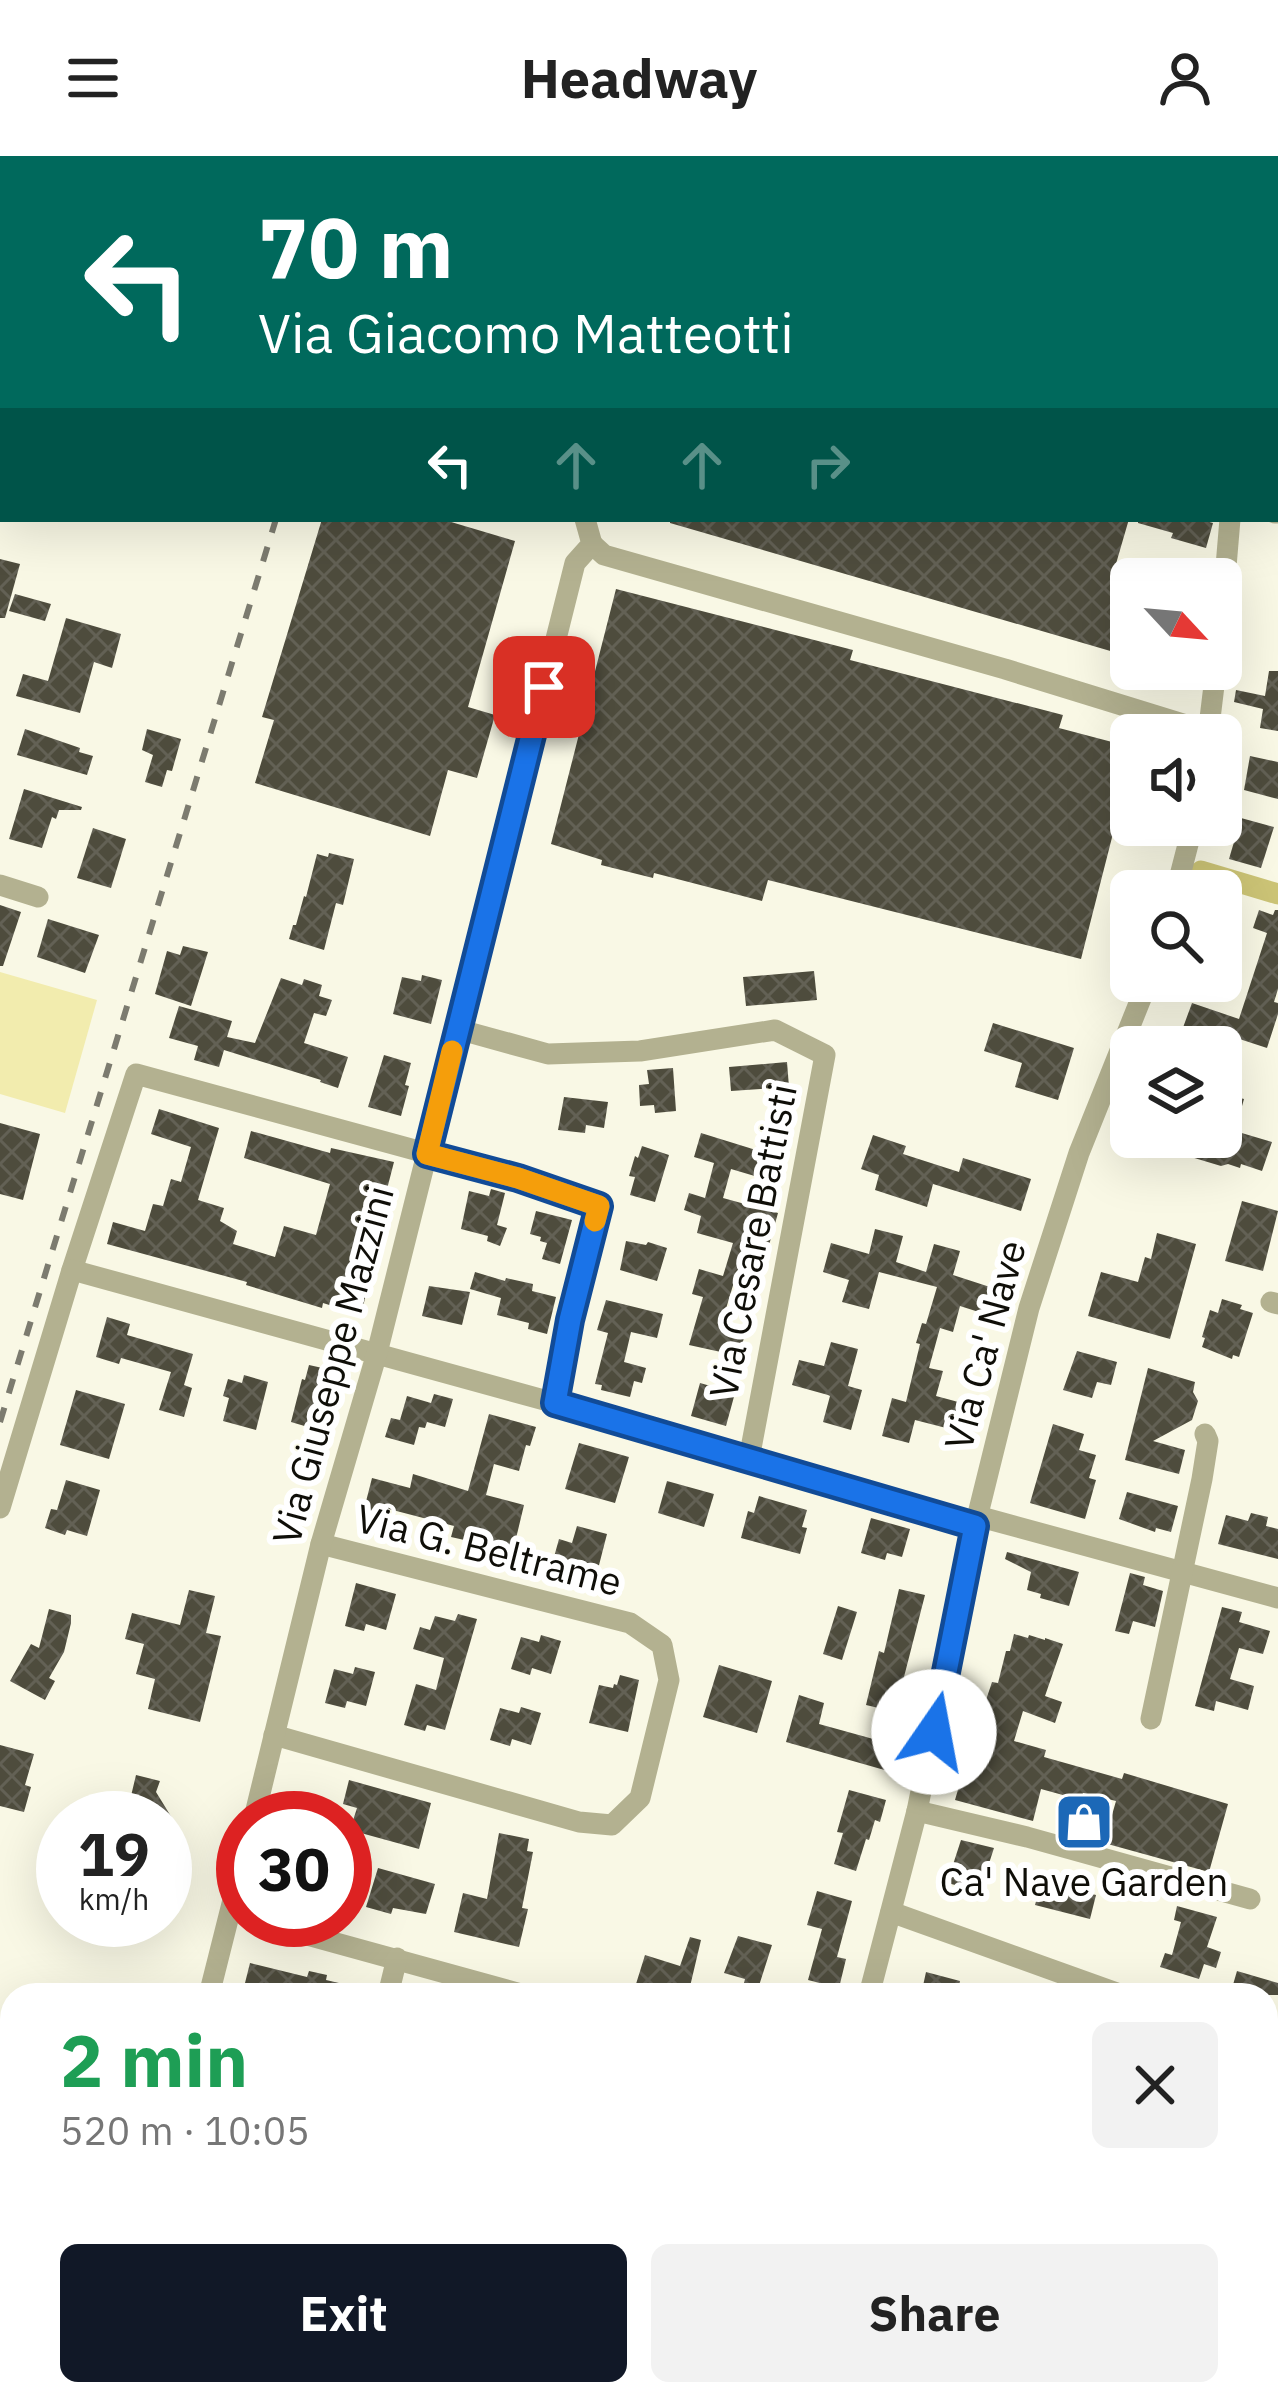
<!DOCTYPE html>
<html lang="en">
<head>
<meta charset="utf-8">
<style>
  :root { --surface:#fff; --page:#f2f2f2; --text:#222; --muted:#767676; --accent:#111827 }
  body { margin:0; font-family:"IBM Plex Sans",sans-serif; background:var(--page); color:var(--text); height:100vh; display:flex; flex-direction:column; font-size:45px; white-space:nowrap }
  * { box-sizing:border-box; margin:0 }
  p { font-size:39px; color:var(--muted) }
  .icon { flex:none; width:66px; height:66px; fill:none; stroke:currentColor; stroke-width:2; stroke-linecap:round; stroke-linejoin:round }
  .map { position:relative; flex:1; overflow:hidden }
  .drawer { position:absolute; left:0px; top:1827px; width:1278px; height:423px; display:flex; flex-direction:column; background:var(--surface); border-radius:36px 36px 0 0; box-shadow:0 12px 48px #0002 }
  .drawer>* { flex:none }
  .banner { position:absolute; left:0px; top:0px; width:1278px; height:366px; box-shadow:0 12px 48px #0002; background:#00695c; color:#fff; overflow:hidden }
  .needle { width:78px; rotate:116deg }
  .tools { position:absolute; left:1110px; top:402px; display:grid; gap:24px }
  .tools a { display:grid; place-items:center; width:132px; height:132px; border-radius:18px; background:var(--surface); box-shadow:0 12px 48px #0002; font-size:60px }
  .speed { position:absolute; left:36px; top:1635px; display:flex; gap:24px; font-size:60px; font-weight:700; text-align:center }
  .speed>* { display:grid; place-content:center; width:156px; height:156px; border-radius:50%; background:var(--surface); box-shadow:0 12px 48px #0002; line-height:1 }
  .speed small { font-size:30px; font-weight:400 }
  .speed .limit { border:18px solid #d22; background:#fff; color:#111 }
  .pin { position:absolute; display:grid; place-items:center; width:102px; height:102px; color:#fff; margin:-51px; border-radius:24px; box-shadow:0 6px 18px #0006 }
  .me { position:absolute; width:132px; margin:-66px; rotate:12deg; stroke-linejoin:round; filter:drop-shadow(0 0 9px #0008) }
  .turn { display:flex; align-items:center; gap:42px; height:252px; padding:0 60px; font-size:54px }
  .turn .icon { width:156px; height:156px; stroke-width:2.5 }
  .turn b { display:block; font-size:84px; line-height:102px }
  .lanes { display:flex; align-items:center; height:114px; padding:0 60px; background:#0003; justify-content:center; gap:60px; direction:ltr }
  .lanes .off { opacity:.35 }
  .round { display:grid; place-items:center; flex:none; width:126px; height:126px; border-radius:18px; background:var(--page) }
  .summary { display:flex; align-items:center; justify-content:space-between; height:204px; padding:0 60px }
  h1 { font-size:72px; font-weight:700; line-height:90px; color:#1e9e55 }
  .button { display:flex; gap:24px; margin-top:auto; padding:24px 60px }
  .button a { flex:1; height:138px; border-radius:18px; background:var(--accent); color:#fff; font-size:48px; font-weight:700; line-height:138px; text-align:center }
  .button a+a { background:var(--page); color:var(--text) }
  header { display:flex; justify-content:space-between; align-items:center; height:156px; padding:0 60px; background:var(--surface); font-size:54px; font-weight:700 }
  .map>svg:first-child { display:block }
  .pitch { fill:#f2ecae }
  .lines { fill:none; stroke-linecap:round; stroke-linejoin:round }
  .canal { stroke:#ccc476; stroke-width:21 }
  .building { fill:url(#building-cross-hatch) }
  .path { stroke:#79786c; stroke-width:3; stroke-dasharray:6 6; stroke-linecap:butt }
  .minor { stroke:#b3b190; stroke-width:21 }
  .rail { stroke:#7c7b6f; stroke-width:6; stroke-dasharray:15 15; stroke-linecap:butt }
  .route-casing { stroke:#114b97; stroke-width:30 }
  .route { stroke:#1a73e8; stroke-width:21 }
  .slow { stroke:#f59e0b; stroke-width:21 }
  .labels { text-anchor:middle; stroke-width:12; stroke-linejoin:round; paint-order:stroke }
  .street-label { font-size:39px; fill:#0f0e08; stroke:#fff }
  .poi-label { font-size:39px; fill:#0f0e08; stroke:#fff }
</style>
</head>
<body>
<header><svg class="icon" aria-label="menu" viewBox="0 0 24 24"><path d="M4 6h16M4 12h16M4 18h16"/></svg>Headway<svg class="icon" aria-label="person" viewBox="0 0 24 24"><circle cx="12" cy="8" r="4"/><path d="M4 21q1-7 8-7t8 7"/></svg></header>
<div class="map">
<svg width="1278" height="2248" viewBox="0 0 1278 2248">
  <defs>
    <pattern id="building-cross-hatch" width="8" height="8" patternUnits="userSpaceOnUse" patternTransform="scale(3)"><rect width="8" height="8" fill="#4e4c3d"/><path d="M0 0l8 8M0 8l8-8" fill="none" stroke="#636155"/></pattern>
  </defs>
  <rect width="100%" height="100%" fill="#f9f8e5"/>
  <path class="pitch" d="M0,816L97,844L65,957L0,938Z"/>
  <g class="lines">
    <path class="canal" d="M1201,715L1278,738"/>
  </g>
  <g class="building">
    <path d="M322,363H441L515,385L468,551L495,559L477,622L448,614L430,680L255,627L274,564L262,561Z"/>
    <path d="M670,363H1129L1111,425L1131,431V501L670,367Z"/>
    <path d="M1138,363H1198L1213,367L1206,392L1171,382L1173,377L1138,367Z"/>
    <path d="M0,403L20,408L5,462H0Z"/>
    <path d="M616,433L853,494L850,504L1063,559L1059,572L1131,591V607L1081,803L768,724L762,745L654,717L653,722L601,709L602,704L551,688Z"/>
    <path d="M15,438L51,448L45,465L9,455Z"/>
    <path d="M66,462L121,478L112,512L94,506L80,557L16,540L23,518L48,525Z"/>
    <path d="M1269,515H1278V575L1260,572L1263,553L1234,546L1236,534L1265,540Z"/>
    <path d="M25,573L80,592L79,596L93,600L87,619L17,599Z"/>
    <path d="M147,573L181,583L172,615L167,614L162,631L145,626L153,599L142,594Z"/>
    <path d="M1250,600L1278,606V643L1244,634Z"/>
    <path d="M24,633L82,651L81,654H59L56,663L52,661L42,692L9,683Z"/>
    <path d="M1241,662L1274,671L1261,712L1229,703Z"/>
    <path d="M93,672L126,683L111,732L77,722Z"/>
    <path d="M329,697L354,703L343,749L336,747L324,794L289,783L293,769H296L304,740L306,741L317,698L328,701Z"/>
    <path d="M0,749L21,756L3,810H0Z"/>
    <path d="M1259,754L1273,759L1275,754H1278V833L1274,846L1278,847V858L1267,892L1218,876L1214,888L1181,877L1192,847L1239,863L1267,777L1253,772Z"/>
    <path d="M48,763L99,779L85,817L37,801Z"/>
    <path d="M183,790L208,796L191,850L155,838L167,795L180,799Z"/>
    <path d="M814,815L817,844L746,850L743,821Z"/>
    <path d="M422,819L442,824L431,868L393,858L402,821L421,825Z"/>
    <path d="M281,822L302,829L304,823L322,829L319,840L332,844L326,860L314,857L304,887L348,901L338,932L320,926L321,924L224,894L219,911L194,904L198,890L169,882L179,850L232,865L227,881L255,887Z"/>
    <path d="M993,867L1074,892L1058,944L1015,931L1022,907L984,895Z"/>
    <path d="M384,899L411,907L405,929L409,930L401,960L368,951Z"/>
    <path d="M787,906L789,931L731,935L729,911Z"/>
    <path d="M673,912L676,955L655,957L654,949L640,950L639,929L649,928L647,914Z"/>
    <path d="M1221,918L1242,923L1237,941L1244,943L1235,975L1272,986L1262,1015L1241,1008L1240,1012L1228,1008L1221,1010L1141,986L1142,981H1221Z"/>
    <path d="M564,941L608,946L604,972L586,969L585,977L558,974Z"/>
    <path d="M159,953L219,972L198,1044L224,1052L220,1065L237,1075L233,1088L275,1101L284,1070L316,1079L330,1028L244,1002L251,975L330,997L331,992L394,1006L370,1099L375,1101L361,1159L323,1147L322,1152L246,1129L247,1126L107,1088L113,1066L145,1075L153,1048L163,1050L171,1023L181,1026L191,991L151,978Z"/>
    <path d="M0,967L40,978L23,1044L0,1038Z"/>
    <path d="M701,977L766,997L758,1021L731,1013L723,1042L778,1057L757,1132L734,1126L722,1166L730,1168L729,1174L745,1178L739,1200L689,1189L703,1141L692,1138L699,1113L723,1120L733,1087L697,1077L701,1060L684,1054L689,1037L705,1042L714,1007L694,1001Z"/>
    <path d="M873,979L906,990L903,998L959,1016L963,1002L1031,1023L1021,1055L933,1028L927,1051L875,1034L879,1019L861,1013Z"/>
    <path d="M642,990L669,999L655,1046L630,1039L635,1021L629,1020L635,1000L638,1002Z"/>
    <path d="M491,1033L505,1037L497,1069L507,1072L500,1090L487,1085L488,1080L461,1073L469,1035L489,1040Z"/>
    <path d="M1242,1045L1278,1055L1263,1115L1225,1105Z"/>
    <path d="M536,1055L572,1064L560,1108L542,1103L547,1087L540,1085L541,1081L530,1078Z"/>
    <path d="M875,1073L903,1080L896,1106L926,1116L934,1088L960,1095L953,1119L993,1132L985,1158L960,1150L953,1176L940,1172L929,1212L943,1215L936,1240L962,1247L954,1274L915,1264L909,1287L882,1280L892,1242L906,1246L920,1188L916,1187L922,1167L926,1168L937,1131L879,1116L869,1153L842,1146L849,1124L823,1116L831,1087L869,1098Z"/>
    <path d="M1157,1077L1196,1088L1170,1183L1088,1160L1101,1116L1138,1126L1145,1101L1151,1103Z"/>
    <path d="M626,1085L646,1089L648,1086L667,1092L657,1125L620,1114Z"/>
    <path d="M475,1116L505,1125L506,1122L533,1128L532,1135L556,1141L547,1178L528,1173L529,1167L497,1159L501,1142L470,1133Z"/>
    <path d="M429,1130L470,1136L462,1169L422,1160Z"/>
    <path d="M1222,1143L1242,1149L1240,1153L1253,1157L1239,1201L1233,1199L1232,1203L1202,1191L1205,1182L1202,1181L1210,1154L1218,1157Z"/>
    <path d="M606,1144L663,1158L657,1182L631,1176L624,1206L646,1212L642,1227L634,1225L630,1241L601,1234L602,1229L595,1228L608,1177L597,1174Z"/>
    <path d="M107,1161L130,1168L127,1179L193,1198L184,1229L192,1232L184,1261L159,1254L171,1216L121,1202L119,1208L96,1201Z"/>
    <path d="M831,1186L858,1193L848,1230L862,1234L851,1274L823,1266L830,1240L828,1239L792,1229L799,1204L824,1210Z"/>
    <path d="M1077,1195L1117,1206L1111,1229L1097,1226L1092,1242L1063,1234Z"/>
    <path d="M309,1209L327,1213L326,1217L339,1221L331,1249L324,1253L318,1274L291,1266L302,1223L305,1224Z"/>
    <path d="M1148,1212L1195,1226L1193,1236L1198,1245L1192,1264L1153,1285L1185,1294L1179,1318L1125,1304Z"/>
    <path d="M244,1219L268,1226L256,1274L223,1265L229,1242L223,1240L228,1223L242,1227Z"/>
    <path d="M700,1227L735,1237L726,1270L691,1260Z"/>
    <path d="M76,1234L125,1248L109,1303L60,1289Z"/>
    <path d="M434,1238L453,1243L445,1271L427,1266L425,1272L419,1271L414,1289L385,1281L391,1262L400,1264L407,1240L431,1247Z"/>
    <path d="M489,1258L536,1271L530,1290L526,1289L519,1315L494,1308L486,1339L524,1349L513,1395L451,1381L454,1370L385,1352L380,1370L361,1365L372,1322L410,1332L413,1318L468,1335Z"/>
    <path d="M1053,1268L1084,1278L1079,1294L1096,1299L1089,1322L1096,1324L1085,1363L1030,1347Z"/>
    <path d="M579,1287L629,1301L615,1347L565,1333Z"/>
    <path d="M66,1324L100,1334L87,1380L67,1374L65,1379L45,1372L51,1353L57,1354Z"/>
    <path d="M667,1325L714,1338L704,1371L658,1357Z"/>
    <path d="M1127,1336L1178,1350L1171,1376L1156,1372L1155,1376L1119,1363Z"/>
    <path d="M759,1340L807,1354L802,1371L807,1372L800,1398L741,1382L748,1355L754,1357Z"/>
    <path d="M1251,1357L1268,1361L1266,1370L1278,1373V1403L1218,1388L1226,1359L1248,1365Z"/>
    <path d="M871,1362L910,1373L902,1401L887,1397L885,1404L861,1397Z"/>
    <path d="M577,1370L607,1378L598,1413L554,1401L559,1383L572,1387Z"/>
    <path d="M1007,1396L1079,1416L1069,1450L1040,1442L1041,1438L1027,1434L1031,1416L1005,1403Z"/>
    <path d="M1130,1417L1145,1421L1143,1429L1163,1435L1155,1471L1133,1465L1129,1478L1115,1475Z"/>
    <path d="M356,1427L396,1438L386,1474L366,1468L364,1475L345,1470Z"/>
    <path d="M899,1433L925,1439L895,1556L866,1549L879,1495L884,1497Z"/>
    <path d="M189,1434L215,1440L206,1477L221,1480L200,1566L148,1553L155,1523L136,1518L144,1488L125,1483L132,1457L180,1469Z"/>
    <path d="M838,1450L857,1456L842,1504L823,1498Z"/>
    <path d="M1222,1451L1242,1456L1239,1466L1270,1475L1263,1498L1239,1492L1230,1523L1254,1530L1248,1554L1216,1545L1214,1555L1195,1550Z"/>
    <path d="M49,1453L71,1459V1467L64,1496L49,1522L55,1525L45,1544L10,1525L31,1488L39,1492Z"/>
    <path d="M458,1458L477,1463L445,1574L427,1569L425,1575L404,1569L416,1528L436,1534L444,1502L413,1493L420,1471L430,1474L435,1460L455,1465Z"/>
    <path d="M1014,1478L1028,1482L1029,1479L1045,1484V1482L1063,1488L1045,1540L1062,1546L1055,1567L1023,1555L1014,1585L1046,1594L1044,1601L1122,1623L1124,1617L1228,1648L1209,1716L1104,1687L1116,1645L1083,1637L1081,1644L1041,1633L1033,1665L955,1644L961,1623L965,1624L974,1592L979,1593L988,1558L982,1556L992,1526L998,1527L1006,1495H1010Z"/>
    <path d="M541,1479L561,1485L551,1518L532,1512L530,1519L511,1513L521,1481L539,1486Z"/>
    <path d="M719,1509L772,1525L757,1577L703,1561Z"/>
    <path d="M355,1511L375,1516L366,1550L347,1545L345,1552L325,1547L334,1513L353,1518Z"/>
    <path d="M620,1519L639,1524L628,1576L589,1567L599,1529L613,1532L614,1528L617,1529Z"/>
    <path d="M799,1539L824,1547L819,1568L895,1589L888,1615L786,1586Z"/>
    <path d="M521,1551L541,1557L531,1589L512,1583L510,1590L490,1584L500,1552L519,1557Z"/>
    <path d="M0,1589L34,1598L25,1629L31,1631L24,1656L0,1650Z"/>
    <path d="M136,1619L160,1625L156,1636L172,1662H106L109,1645H111L113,1636L131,1640Z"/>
    <path d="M349,1624L431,1647L419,1693L350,1674L357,1652L343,1648Z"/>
    <path d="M849,1634L886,1644L880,1666L875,1664L869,1684L866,1683L856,1715L834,1708L843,1677L837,1676Z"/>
    <path d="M499,1677L529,1683L527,1695L533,1696L522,1752L528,1753L519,1791L454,1776L463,1737L487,1743Z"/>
    <path d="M961,1684L994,1692L980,1735L947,1727Z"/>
    <path d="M378,1712L435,1728L426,1758L393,1752L391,1758L366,1751Z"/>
    <path d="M1042,1724L1096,1739L1090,1763L1035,1749Z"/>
    <path d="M817,1735L852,1745L837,1801L846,1803L839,1832L808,1824L822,1773L807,1769Z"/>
    <path d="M1177,1750L1217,1761L1207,1791L1221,1796L1216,1812L1204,1808L1199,1823L1160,1811L1165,1797L1172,1799L1181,1766L1174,1764Z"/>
    <path d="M738,1780L772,1789L756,1839H741L745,1823L724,1817Z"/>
    <path d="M690,1781L701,1784L688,1839H673L636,1828L645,1799L680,1810Z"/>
    <path d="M250,1807L307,1821L309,1815L327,1819L326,1824L365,1833L364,1839H242Z"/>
    <path d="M1237,1815L1278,1827V1839H1230Z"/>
    <path d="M926,1816L960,1825L957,1839H921Z"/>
  </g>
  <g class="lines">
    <path class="path" d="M0,120L3,104"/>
    <g class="minor">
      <path d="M10,3V0"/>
      <path d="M66,3L67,0"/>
      <path d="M673,3L674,0"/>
      <path d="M0,50L3,36"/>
      <path d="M1275,69L1278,56"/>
      <path d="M0,74L3,75"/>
      <path d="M0,156L3,157"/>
      <path d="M1275,357H1278"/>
      <path d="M592,388L604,399L1005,513L1209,576"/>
      <path d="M1221,470L1230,363"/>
      <path d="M1208,579L1216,513"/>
      <path d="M0,729L38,741"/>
      <path d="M1176,735L1193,669"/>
      <path d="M457,873L548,898L640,895L775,874L825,899L749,1303"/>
      <path d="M72,1114L136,918L518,1022L599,1050L570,1164L555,1247"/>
      <path d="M1271,1146L1278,1148"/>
      <path d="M0,1352L72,1114L555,1247L975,1370"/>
      <path d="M977,1360L1278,1442"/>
      <path d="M1151,1563L1202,1323L1208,1285L1205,1278"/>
      <path d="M274,1579L579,1666L612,1669L640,1642L669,1524L662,1489L630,1467L321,1388"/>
      <path d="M917,1655L1027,1681L1250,1743"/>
      <path d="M254,1662L321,1388L377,1197L575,407L592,388L585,363"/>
      <path d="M891,1756L1122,1839"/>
      <path d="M253,1764L525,1839"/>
      <path d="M209,1839L243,1704"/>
      <path d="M388,1839L397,1802"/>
      <path d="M869,1839L917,1655L975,1370L1029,1152L1079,997L1148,825"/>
      <path d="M1266,1881L1278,1884"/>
      <path d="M769,2248L771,2238"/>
      <path d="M856,2248L858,2238"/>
    </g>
    <g class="rail">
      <path d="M341,3L342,0"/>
      <path d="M376,3L377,0"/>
      <path d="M404,3L405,0"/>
      <path d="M0,1266L276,363"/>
    </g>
  </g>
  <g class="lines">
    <g class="route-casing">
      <path id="route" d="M544,531L427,998L518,1022L599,1050L570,1164L555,1247L975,1370L934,1576"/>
    </g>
    <use href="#route" class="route"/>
    <path class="slow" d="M452,895L427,998L518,1022L599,1050L595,1065"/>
  </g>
  <defs>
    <g id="shop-square" transform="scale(3)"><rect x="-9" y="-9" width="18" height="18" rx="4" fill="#1c68b7" stroke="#fff"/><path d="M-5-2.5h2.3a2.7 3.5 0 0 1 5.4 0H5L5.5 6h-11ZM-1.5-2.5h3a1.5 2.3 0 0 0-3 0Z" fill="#fff"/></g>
  </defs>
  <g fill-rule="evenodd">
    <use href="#shop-square" x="1084" y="1666"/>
  </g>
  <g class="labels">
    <g class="street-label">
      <text transform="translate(753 1085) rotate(-79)" y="14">Via Cesare Battisti</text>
      <text transform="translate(985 1189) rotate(-75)" y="14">Via Ca' Nave</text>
      <text transform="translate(333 1209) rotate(-75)" y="14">Via Giuseppe Mazzini</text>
      <text transform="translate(489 1394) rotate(14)" y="14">Via G. Beltrame</text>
    </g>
    <g class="poi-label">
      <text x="1084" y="1740">Ca' Nave Garden</text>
    </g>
  </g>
</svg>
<div class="tools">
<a><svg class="needle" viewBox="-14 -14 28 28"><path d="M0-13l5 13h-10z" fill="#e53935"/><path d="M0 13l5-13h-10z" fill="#767676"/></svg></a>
<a><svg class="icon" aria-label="sound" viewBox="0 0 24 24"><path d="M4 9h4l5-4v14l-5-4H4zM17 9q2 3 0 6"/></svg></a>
<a><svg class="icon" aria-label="search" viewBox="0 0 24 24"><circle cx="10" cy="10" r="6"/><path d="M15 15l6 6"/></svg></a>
<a><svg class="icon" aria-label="layers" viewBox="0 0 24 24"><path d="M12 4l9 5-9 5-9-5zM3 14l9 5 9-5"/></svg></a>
</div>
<div class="speed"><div>19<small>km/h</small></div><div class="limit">30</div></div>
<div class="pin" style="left:544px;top:531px;background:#d93025"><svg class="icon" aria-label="arrive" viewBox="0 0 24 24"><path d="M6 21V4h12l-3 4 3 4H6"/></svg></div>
<svg class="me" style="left:934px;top:1576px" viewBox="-20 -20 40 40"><circle r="19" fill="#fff"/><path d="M0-13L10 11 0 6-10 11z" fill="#1a73e8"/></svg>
<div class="banner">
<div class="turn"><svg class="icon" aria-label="left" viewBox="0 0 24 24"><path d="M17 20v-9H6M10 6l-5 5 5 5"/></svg><div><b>70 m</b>Via Giacomo Matteotti</div></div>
<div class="lanes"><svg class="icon" aria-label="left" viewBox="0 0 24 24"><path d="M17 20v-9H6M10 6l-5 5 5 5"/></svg><svg class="icon off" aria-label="ahead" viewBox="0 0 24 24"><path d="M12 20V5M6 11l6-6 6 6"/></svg><svg class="icon off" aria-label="ahead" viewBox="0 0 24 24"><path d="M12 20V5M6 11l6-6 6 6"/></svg><svg class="icon off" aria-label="right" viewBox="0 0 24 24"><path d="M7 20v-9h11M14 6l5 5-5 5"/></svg></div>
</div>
<section class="drawer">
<div class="summary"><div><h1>2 min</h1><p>520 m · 10:05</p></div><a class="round"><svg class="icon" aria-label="close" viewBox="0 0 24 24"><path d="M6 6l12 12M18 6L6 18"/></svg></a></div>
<div class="button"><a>Exit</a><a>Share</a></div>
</section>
</div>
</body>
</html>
